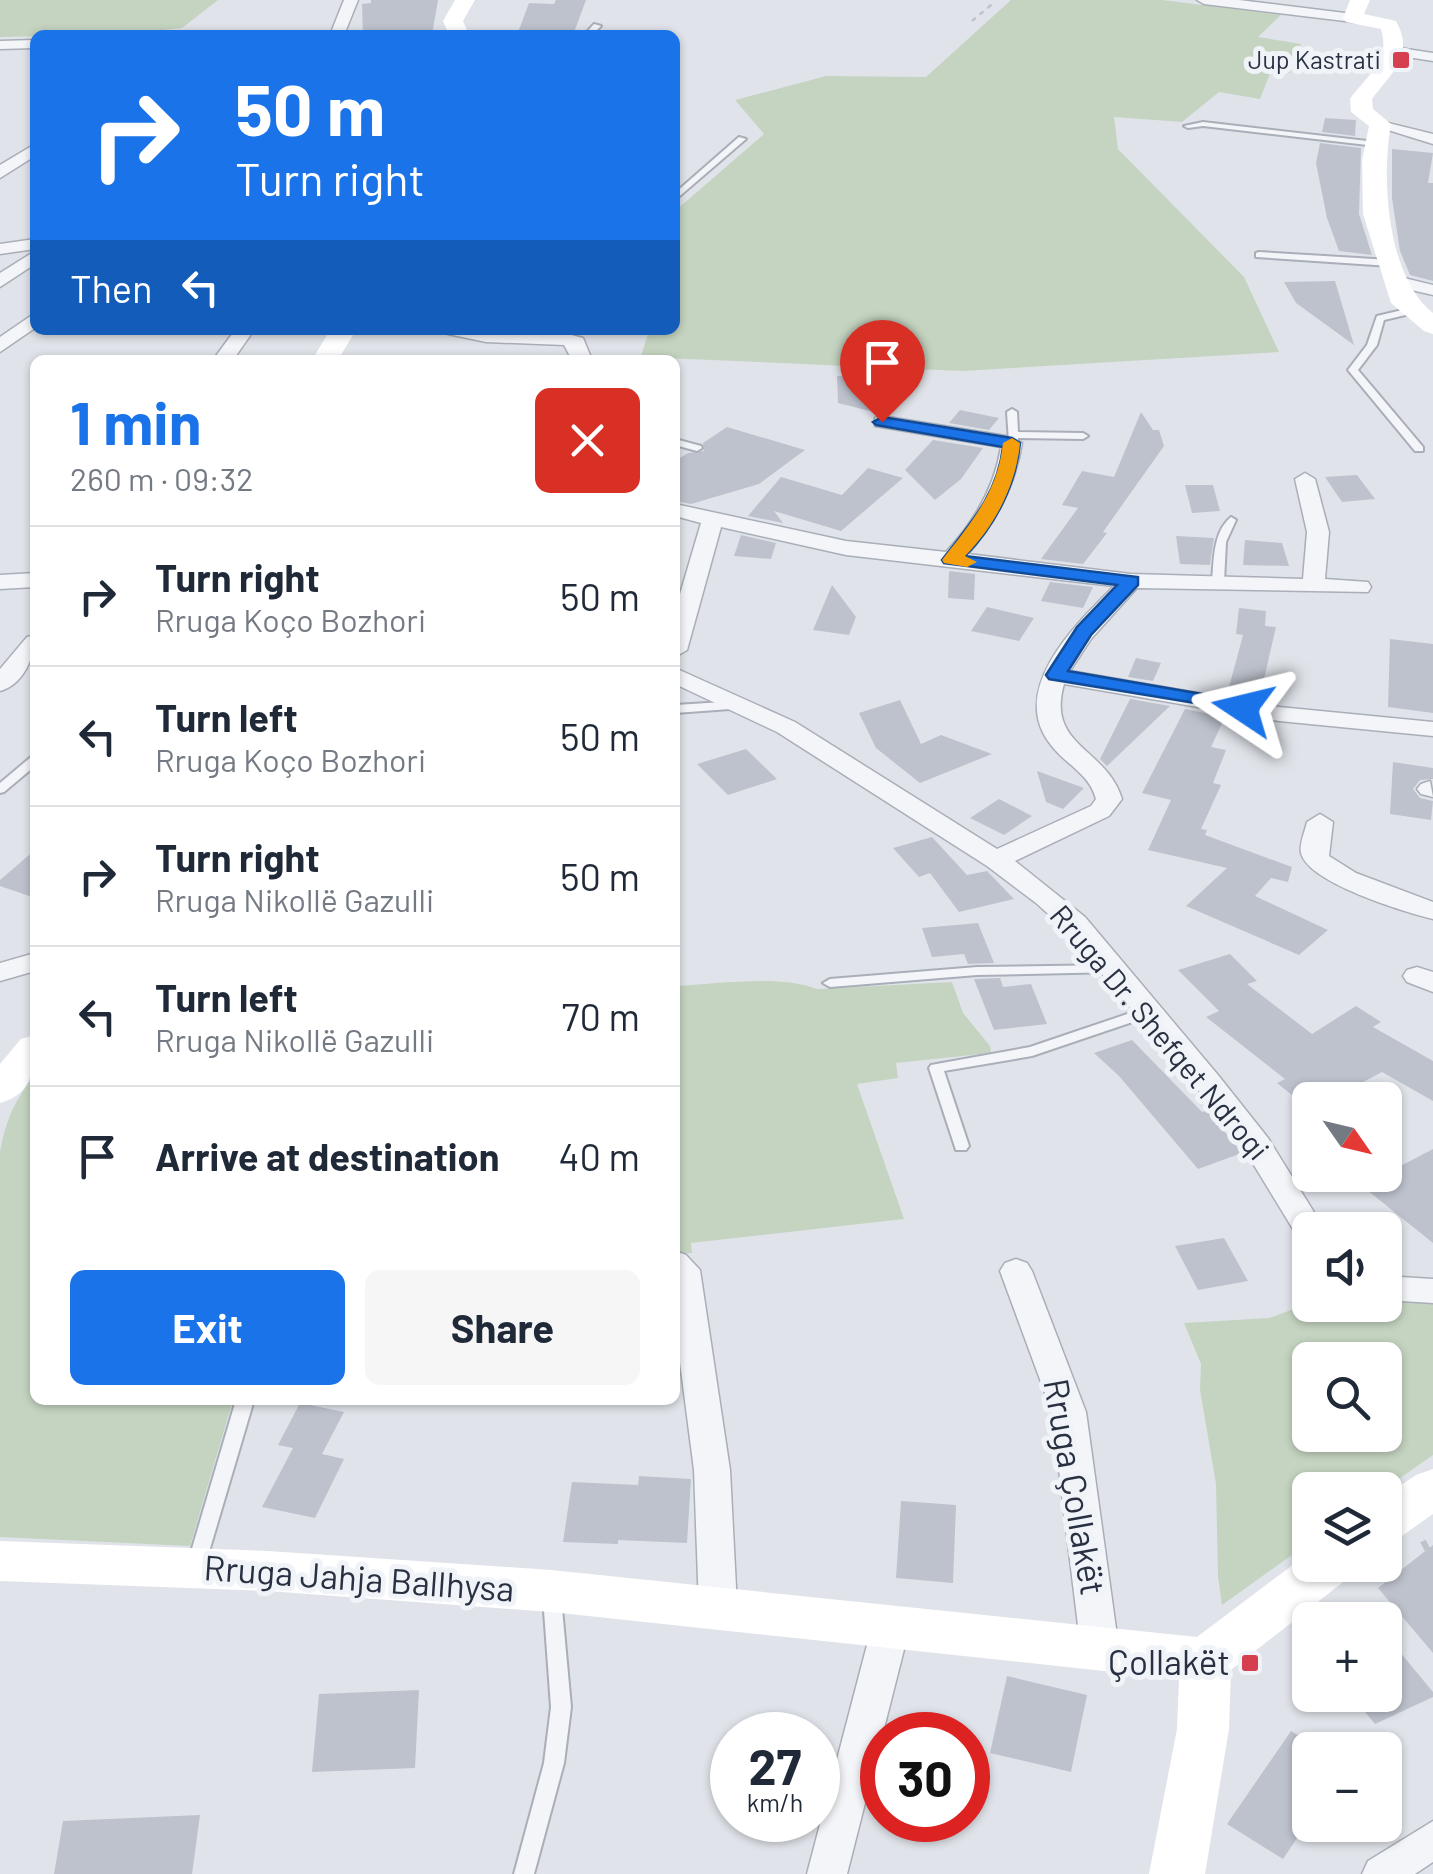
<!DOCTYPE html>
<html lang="en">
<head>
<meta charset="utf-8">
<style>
  :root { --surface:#fff; --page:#f6f6f7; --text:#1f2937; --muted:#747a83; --line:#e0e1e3; --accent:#1a73e8 }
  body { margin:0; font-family:Barlow,sans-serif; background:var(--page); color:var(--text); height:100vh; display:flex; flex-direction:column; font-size:38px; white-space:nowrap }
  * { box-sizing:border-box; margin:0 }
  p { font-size:32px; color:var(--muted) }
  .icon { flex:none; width:55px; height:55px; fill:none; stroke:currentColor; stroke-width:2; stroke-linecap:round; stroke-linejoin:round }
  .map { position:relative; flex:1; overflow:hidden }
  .sheet { position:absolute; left:30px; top:355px; width:650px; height:1050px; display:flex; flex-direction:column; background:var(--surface); border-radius:15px; box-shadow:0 2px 8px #0004 }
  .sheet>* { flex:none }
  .hud { position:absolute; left:30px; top:30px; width:650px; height:305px; border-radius:15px; box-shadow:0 2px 8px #0004; background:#1a73e8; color:#fff; overflow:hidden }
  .needle { width:65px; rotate:124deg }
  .controls { position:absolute; left:1292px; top:1082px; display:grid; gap:20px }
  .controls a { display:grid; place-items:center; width:110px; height:110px; border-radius:15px; background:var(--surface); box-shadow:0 2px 8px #0004; font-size:50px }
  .speed { position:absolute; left:710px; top:1712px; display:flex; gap:20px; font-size:50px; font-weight:700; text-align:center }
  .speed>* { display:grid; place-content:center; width:130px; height:130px; border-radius:50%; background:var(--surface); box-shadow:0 2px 8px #0004; line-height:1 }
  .speed small { font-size:25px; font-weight:400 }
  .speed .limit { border:15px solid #d22; background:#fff; color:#111 }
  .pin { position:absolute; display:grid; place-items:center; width:85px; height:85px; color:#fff; margin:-102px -42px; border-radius:50% 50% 50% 0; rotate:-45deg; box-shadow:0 0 10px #0007 }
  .pin .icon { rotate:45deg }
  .me { position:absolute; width:110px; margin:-55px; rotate:280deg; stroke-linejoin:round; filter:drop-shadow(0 0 8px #0008) }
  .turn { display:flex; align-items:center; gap:35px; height:210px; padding:0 40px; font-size:45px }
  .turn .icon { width:130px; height:130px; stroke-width:2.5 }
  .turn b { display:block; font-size:70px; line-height:85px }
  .then { display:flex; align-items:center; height:95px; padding:0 40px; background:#0003; gap:20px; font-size:38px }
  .round { display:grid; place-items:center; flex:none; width:105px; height:105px; border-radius:15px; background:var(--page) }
  .head { display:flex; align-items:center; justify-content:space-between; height:170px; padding:0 40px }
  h1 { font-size:60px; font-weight:700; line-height:75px; color:var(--accent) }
  .cta { display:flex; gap:20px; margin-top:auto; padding:20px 40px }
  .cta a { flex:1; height:115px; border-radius:15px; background:var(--accent); color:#fff; font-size:40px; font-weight:700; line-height:115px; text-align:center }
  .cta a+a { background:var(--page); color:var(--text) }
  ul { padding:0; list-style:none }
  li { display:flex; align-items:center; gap:30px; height:140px; padding:0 40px; border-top:2px solid var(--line) }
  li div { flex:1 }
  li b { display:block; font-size:38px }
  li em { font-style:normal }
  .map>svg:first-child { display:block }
  .green { fill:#c5d4c1; fill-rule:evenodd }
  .building { fill:#bdc2cd }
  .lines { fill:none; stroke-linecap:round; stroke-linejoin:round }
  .lane-casing { stroke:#a9aeb8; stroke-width:4 }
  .street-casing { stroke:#a9aeb8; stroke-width:3 }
  .path-far1 { stroke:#bec2c9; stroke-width:2.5; stroke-dasharray:5 5; stroke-linecap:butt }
  .path { stroke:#bec2c9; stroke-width:6; stroke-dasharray:10 10; stroke-linecap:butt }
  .lane { fill:#f3f5f8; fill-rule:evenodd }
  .street { fill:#f3f5f8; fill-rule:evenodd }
  .secondary { fill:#fff; fill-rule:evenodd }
  .route { fill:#1a73e8; stroke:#114b97; stroke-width:2.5 }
  .slow { fill:#f59e0b }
  .poi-dot { fill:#d53f4e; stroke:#f0f3f7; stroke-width:4 }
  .labels { text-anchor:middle; stroke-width:10; stroke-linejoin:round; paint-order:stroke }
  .far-poi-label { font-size:25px; fill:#283042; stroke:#f0f3f7; text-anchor:end }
  .street-label { font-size:30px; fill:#283042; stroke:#f0f3f7 }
  .near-street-label { font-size:35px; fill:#283042; stroke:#f0f3f7 }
  .near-poi-label { font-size:35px; fill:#283042; stroke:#f0f3f7; text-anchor:end }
</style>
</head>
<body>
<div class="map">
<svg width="1433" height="1874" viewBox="0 0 1433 1874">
  <rect width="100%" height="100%" fill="#e0e4ea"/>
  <g class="green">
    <path d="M0,0H218L182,28L114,35L0,37Z"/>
    <path d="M1011,0H1162L1281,15L1258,37L1301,44L1290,73L1271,71L1260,99L1219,92L1182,122L1114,117L1118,149L1244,277L1279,352L962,371L641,357L649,330H675V211L764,134L735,100L826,76L926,77Z"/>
    <path d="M952,982L963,1013L990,1046L991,1053L896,1063L898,1078L857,1084L904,1219L691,1243L692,1253H675V986C715,984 781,974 817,989Z"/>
    <path d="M35,1075V1400H233L190,1546L0,1537V1152C6,1120 14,1101 35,1075Z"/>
    <path d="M1385,1295L1433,1300V1455L1383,1490H1310V1542L1222,1605L1218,1577L1216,1484L1200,1390L1201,1364L1184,1323L1269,1318L1310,1303L1385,1305ZM1310,1360H1385V1435H1310Z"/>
  </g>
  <g class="building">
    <path d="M371,0H438L432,35H363L362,4L371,3Z"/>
    <path d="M556,0H586L573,35H517L529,3L554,4Z"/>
    <path d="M1325,118L1356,120L1355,136L1322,132Z"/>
    <path d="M1320,143L1361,148L1359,214L1372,255L1339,251L1327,218L1316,163Z"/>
    <path d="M1392,149L1433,153L1428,183H1433V281L1410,275L1400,251L1392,198Z"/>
    <path d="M1335,281L1354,345L1296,303L1284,282Z"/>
    <path d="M837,376L866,377L919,383L885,413H878L838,403Z"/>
    <path d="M960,410L999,418L989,430L949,423Z"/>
    <path d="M1141,412L1153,430H1159L1164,446L1103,532L1107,533L1083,564L1041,559L1078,508L1062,505L1082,471L1114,477Z"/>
    <path d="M727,427L805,450L759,484L691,504L675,501V461L688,453L704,451L703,443Z"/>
    <path d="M933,440L983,448L961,479L935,500L905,470Z"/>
    <path d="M868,468L903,478L841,531L774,511L783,523L748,516L781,477L842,495Z"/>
    <path d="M1357,475L1375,499L1342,502L1325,477Z"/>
    <path d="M1185,485H1213L1220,511L1192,513Z"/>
    <path d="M741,535L776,543L771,559L734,556Z"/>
    <path d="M1176,536L1214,538L1210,565L1180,564Z"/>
    <path d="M1245,540L1282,543L1289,566L1243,565Z"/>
    <path d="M949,571L975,574L974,600L948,598Z"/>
    <path d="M1050,582L1093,587L1083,608L1041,601Z"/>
    <path d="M832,585L856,617L849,635L813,630Z"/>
    <path d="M987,607L1034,618L1019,641L971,631Z"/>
    <path d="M1239,608L1266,611L1265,626L1276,627L1260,696L1228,691L1243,635L1236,634Z"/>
    <path d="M1390,639L1433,644V713L1388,707Z"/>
    <path d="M1136,658L1161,663L1153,681L1128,677Z"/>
    <path d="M1130,699L1170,706L1107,766L1100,759Z"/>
    <path d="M900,700L921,744L941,735L992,754L920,783L876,748L859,713Z"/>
    <path d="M1185,709L1225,717L1211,747L1226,750L1213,783L1221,785L1201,829L1207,830L1205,835L1292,867L1288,882L1271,878L1255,896L1328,930L1299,955L1186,906L1227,868L1148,850L1171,800L1142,793Z"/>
    <path d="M746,749L777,779L728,795L697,764Z"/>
    <path d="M1393,762L1433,768V779L1420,780L1413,789L1420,798L1433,801L1431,820L1390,814Z"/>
    <path d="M1037,771L1084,788L1063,809L1046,802Z"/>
    <path d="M999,799L1032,816L1004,835L970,818Z"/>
    <path d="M932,837L967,875L987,871L1014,899L959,912L930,873L919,877L893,848Z"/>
    <path d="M35,850V898L0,886V880Z"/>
    <path d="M978,923L994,963L968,964L964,954L932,957L922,928Z"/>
    <path d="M1230,954L1257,981L1247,984L1312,1034L1356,1006L1381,1022L1373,1027L1433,1061V1101L1382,1072L1329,1100H1298L1277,1083L1285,1079L1206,1017L1219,1011L1178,970Z"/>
    <path d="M1000,978L1003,987L1031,984L1047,1024L994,1030L974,979Z"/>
    <path d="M1132,1040L1202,1112L1207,1110L1242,1153L1198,1169L1119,1076L1094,1053Z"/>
    <path d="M1433,1149V1243L1362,1186Z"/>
    <path d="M1224,1238L1248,1281L1198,1290L1175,1246Z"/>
    <path d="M300,1403L344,1412L322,1454L344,1459L315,1518L262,1507L293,1448L278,1445Z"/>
    <path d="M639,1476L691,1479L687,1543L618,1540V1544L563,1542L572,1482L638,1485Z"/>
    <path d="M901,1501L956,1505L953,1583L896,1578Z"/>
    <path d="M1433,1545V1653L1378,1588Z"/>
    <path d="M1385,1634L1433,1692V1697L1375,1724L1351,1695H1385Z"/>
    <path d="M1007,1676L1087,1695L1071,1772L990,1753Z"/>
    <path d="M419,1690L415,1768L312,1772L319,1694Z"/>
    <path d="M1291,1731L1310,1742V1819L1283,1859L1227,1824Z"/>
    <path d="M200,1815L192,1874H54L63,1821Z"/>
  </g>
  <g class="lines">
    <g class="lane-casing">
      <g id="lane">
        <path d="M594,24L601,26L592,35H584Z"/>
        <path d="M1203,122L1376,142L1380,144L1376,146L1203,126L1188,128L1184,126Z"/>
        <path d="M739,137L746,139L675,200V193Z"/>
        <path d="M1259,252L1390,260L1394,263L1390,266L1256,257V253Z"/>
        <path d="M1411,308L1416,311L1414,313L1384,320L1377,345L1358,370L1423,447V451H1415L1348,370L1367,345L1377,316Z"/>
        <path d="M1012,409L1017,412L1018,432L1083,433L1088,436L1083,439L1018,438L1017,442H1009L1007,412Z"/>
        <path d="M675,439L701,446L702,448L697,451L675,445Z"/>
        <path d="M1231,517L1236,520L1226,542L1224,582L1218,585L1212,582C1214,559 1213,532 1231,517Z"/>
        <path d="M740,701L746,705L744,708L675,713V705Z"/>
        <path d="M35,756V766L4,792L0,793V783L31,757Z"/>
        <path d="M1113,965L1120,969L1118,972L977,975L830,987L823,983L830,979L977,967Z"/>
        <path d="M1148,1007L1153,1009L1155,1012L1153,1015L1032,1056L944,1071L969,1146L966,1150H956L929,1068L931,1065L1030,1047Z"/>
        <path d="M236,1400H254L206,1562L203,1567L197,1569L191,1567L188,1562Z"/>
        <path d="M552,1589L559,1592L561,1597L571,1707L564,1763L534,1874H514L544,1763L551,1707L543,1597L545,1592Z"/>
      </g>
    </g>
    <g class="street-casing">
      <g id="street">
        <path d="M344,0H358L344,35H330Z"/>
        <path d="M1197,0H1239L1353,14L1360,18L1353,22L1204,4Z"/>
        <path d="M35,40V48L0,49V41Z"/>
        <path d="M1393,47L1433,53V61L1388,54L1386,51Z"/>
        <path d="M1372,119L1433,134V144L1372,125Z"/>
        <path d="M35,144V156L0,178V165Z"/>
        <path d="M35,239V249L0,254V244Z"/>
        <path d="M35,251V264L0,287V273Z"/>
        <path d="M1396,276L1433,285V295L1390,285L1387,281Z"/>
        <path d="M35,313V328L0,352V337Z"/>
        <path d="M235,330H254L233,360H213Z"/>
        <path d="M446,330L564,333L583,338L592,360H572L564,345L486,342L448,334Z"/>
        <path d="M882,416L1012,437L1022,443C1015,486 996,522 968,554L1131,574L1303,579L1307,532L1295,479L1305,473L1315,479L1329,532L1325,579L1368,582L1371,587L1368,592L1137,588L1091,639L1070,671L1279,707L1433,722V736L1279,721L1064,684C1046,747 1106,747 1122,799L1109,816L1015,861L1085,917L1218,1075L1268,1138L1325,1230H1310V1242L1299,1239L1246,1152L1198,1089L1065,929L1036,903L987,866L777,732L675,684V668L795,722L997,849L1091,806L1096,799C1089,773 1066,765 1051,745C1007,690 1076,624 1114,586L846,555L721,527L687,650L675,657V611L701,523L675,516V504L846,541L946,552C974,522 994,489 1001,447L875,426V418Z"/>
        <path d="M35,573V587L0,589V575Z"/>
        <path d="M35,635C35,657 23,685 0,691V669L27,637Z"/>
        <path d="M1430,781L1433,797L1421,794L1417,789L1421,784Z"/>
        <path d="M1320,814L1333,822L1329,856L1356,873L1433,902V919C1405,912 1308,883 1301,853C1299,844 1305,831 1307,822Z"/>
        <path d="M35,953V971L0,981V963Z"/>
        <path d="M1417,967L1433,972V992L1407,982L1403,976L1407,970Z"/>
        <path d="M675,1251L686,1255L700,1270L730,1470L737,1607L731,1618L718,1622L705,1618L699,1607L694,1470L675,1324Z"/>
        <path d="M1016,1259L1027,1263L1032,1271L1086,1412L1119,1650L1113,1661L1100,1666L1087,1661L1081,1650L1052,1412L1000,1271L1005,1263Z"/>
        <path d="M1385,1276L1433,1279V1303L1385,1300Z"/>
        <path d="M891,1610L904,1615L910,1626L847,1874H807L872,1626L878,1615Z"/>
        <path d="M1433,1821V1862L1415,1874H1362L1368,1861Z"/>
      </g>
    </g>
    <path class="path-far1" d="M972,21L991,5L990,0"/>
    <path class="path" d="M1423,1541L1429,1553"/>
    <use href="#lane" class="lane"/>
    <use href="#street" class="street"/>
    <g class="secondary">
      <path d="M455,0H475L463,21L469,35H449L443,21Z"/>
      <path d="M1350,0H1370L1364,14L1396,21C1415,56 1392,72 1372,99L1373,109L1391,124C1381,179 1387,277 1433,313V334L1424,331L1391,303L1363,214L1362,160L1369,126L1351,112L1350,99C1367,75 1391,61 1381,29L1346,22L1343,18Z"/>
      <path d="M330,330H356L338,360H312Z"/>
      <path d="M35,1035C35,1066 34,1094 0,1103V1064L21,1039Z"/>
      <path d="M1433,1469V1514L1402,1536L1385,1542V1496L1416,1475Z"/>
      <path d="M0,1541L268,1551L551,1570L1197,1637L1310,1552V1565H1354L1347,1579L1231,1670L1229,1729L1205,1874H1149L1177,1729L1179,1679L551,1612L268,1591L0,1581Z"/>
    </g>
  </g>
  <path class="route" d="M882,417L1012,438L1020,443C1016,485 995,526 965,556L1138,577V585L1091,635L1068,671L1243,701L1250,703V712L1049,679L1046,675L1077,627L1117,585L944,563L942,560C970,524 998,494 1003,447L876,425L873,422Z"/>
  <path class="slow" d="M1012,438L1020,443C1016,485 995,526 965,556L977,562L967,567L944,563L942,560C971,523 998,492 1003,443Z"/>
  <g class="poi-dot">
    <rect x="1391" y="50" width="20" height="20" rx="5"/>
    <rect x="1240" y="1653" width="20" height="20" rx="5"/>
  </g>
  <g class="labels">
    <g class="far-poi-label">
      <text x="1381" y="69">Jup Kastrati</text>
    </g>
    <g class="street-label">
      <text transform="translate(1159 1033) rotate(50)" y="10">Rruga Dr. Shefqet Ndroqi</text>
    </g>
    <g class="near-street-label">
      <text transform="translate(1074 1487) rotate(80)" y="12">Rruga Çollakët</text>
      <text transform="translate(359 1579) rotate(4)" y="12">Rruga Jahja Ballhysa</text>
    </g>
    <g class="near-poi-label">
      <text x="1230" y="1675">Çollakët</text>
    </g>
  </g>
</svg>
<div class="controls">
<a><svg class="needle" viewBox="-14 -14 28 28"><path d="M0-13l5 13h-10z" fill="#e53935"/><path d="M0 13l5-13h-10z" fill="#747a83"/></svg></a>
<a><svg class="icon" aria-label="sound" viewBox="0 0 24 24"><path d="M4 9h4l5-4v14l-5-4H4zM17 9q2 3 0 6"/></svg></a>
<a><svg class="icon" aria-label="search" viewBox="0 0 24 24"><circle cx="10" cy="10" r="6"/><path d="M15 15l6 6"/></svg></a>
<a><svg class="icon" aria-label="layers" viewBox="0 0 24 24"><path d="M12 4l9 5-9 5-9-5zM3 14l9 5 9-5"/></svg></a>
<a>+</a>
<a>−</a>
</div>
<div class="speed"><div>27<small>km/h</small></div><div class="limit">30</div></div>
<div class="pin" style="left:882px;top:422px;background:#d93025"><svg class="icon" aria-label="arrive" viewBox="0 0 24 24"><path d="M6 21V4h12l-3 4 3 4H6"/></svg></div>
<svg class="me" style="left:1243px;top:708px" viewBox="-20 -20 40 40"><path d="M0-17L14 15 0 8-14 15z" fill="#1a73e8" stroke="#fff" stroke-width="4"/></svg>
<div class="hud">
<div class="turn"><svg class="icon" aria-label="right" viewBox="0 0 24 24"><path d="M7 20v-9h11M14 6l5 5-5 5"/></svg><div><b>50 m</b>Turn right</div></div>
<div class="then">Then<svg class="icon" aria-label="left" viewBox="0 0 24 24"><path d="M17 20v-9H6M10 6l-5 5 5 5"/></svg></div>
</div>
<section class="sheet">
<div class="head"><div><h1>1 min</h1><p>260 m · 09:32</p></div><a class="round" style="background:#d93025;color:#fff"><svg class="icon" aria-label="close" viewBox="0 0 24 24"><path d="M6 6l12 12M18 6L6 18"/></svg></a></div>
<ul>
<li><svg class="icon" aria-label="right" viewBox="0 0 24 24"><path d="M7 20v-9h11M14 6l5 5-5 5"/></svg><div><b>Turn right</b><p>Rruga Koço Bozhori</p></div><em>50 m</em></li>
<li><svg class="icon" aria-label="left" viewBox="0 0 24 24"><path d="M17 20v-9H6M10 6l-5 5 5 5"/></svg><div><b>Turn left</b><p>Rruga Koço Bozhori</p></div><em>50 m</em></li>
<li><svg class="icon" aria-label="right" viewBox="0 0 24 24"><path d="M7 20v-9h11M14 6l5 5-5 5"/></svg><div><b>Turn right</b><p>Rruga Nikollë Gazulli</p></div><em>50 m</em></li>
<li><svg class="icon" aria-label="left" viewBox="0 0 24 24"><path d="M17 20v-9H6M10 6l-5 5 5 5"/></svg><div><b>Turn left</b><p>Rruga Nikollë Gazulli</p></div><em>70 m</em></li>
<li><svg class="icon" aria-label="arrive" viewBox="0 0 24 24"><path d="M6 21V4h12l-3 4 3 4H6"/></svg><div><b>Arrive at destination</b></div><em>40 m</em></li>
</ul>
<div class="cta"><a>Exit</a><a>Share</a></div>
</section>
</div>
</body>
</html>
